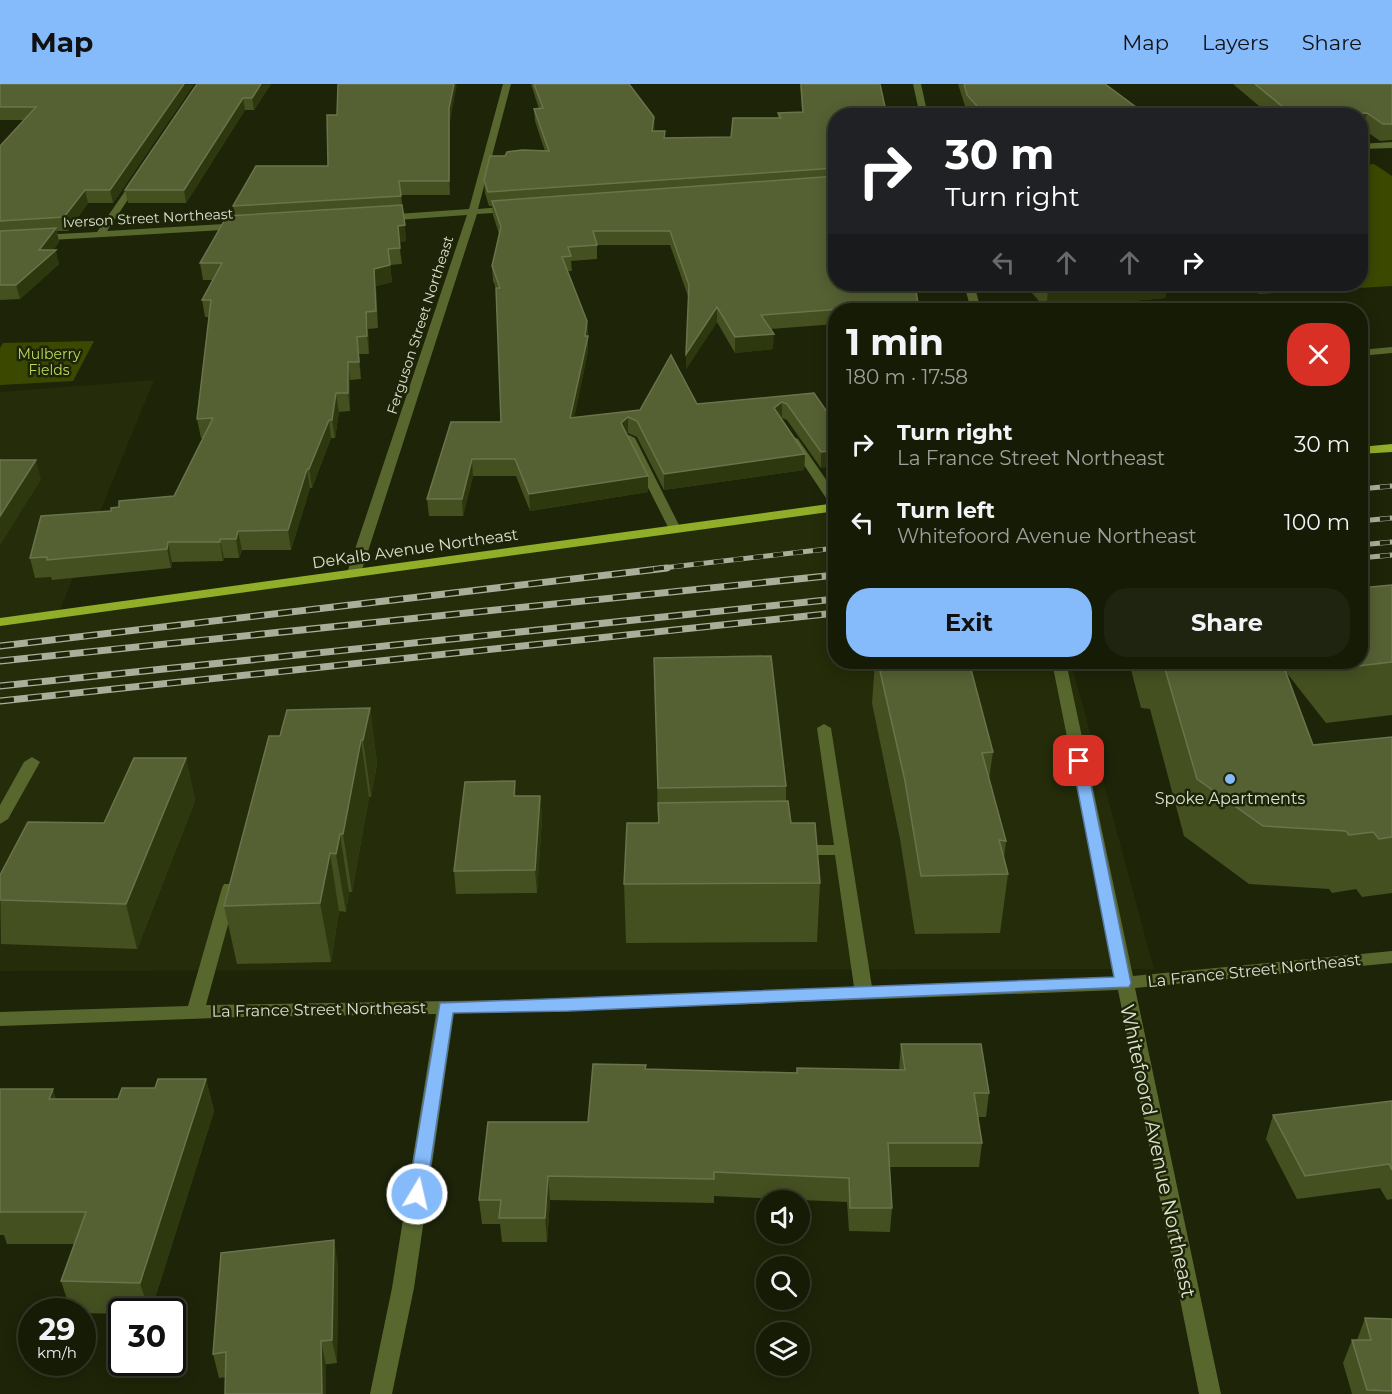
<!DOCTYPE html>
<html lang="en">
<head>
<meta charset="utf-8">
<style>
  :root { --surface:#161b06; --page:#1f2410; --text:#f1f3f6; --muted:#9ea19b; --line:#353928; --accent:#86bbfb }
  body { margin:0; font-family:Montserrat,sans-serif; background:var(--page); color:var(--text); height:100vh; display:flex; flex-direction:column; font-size:22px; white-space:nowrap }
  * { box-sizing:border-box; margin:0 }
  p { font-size:20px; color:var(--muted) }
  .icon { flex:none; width:33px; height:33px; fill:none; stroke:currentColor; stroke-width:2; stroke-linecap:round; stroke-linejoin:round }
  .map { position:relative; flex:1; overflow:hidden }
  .details { position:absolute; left:828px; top:219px; width:540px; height:366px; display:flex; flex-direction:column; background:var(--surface); border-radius:24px; box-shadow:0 3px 15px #0003,0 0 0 2px var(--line) }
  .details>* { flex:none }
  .guide { position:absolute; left:828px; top:24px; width:540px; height:183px; border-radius:24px; box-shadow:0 3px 15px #0003,0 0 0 2px var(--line); background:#202124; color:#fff; overflow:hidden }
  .fabs { position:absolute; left:756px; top:1106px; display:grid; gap:12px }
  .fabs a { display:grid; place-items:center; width:54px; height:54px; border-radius:50%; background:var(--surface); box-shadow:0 3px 15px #0003,0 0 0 2px var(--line); font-size:30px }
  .speed { position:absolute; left:18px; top:1214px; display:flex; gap:12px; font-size:30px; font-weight:700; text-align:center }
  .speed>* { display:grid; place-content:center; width:78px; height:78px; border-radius:50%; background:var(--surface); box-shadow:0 3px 15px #0003,0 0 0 2px var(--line); line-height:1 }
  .speed small { font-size:15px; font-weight:400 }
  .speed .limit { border:3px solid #111; border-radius:9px; background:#fff; color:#111 }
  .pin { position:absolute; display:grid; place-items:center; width:51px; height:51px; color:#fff; margin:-26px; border-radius:12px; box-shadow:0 3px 9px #0006 }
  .me { position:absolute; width:66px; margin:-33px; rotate:9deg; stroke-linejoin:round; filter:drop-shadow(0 0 4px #0008) }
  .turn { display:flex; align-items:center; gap:21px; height:126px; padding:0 18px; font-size:27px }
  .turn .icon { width:78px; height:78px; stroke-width:2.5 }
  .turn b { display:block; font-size:42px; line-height:51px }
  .lanes { display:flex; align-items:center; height:57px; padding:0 18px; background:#0003; justify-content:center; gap:30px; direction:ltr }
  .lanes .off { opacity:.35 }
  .round { display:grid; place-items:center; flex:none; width:63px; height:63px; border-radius:24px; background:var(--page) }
  .overview { display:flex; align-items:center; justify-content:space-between; height:102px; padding:0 18px }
  h1 { font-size:36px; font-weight:700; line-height:45px }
  .cta { display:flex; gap:12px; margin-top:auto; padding:12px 18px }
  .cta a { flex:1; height:69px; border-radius:24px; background:var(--accent); color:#111; font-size:24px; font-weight:700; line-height:69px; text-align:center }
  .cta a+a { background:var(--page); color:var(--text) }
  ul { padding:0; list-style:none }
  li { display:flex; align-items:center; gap:18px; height:78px; padding:0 18px }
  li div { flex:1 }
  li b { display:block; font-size:22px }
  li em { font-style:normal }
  header { display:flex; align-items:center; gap:36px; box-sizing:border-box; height:84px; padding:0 30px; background:var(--accent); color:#111 }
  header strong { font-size:28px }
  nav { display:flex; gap:33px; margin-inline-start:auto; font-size:21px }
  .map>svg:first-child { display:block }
  .built { fill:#242c09 }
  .green { fill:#3b4900 }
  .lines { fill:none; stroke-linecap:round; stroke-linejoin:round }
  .minor { fill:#58672e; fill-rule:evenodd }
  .major { fill:#90ae28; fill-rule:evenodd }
  .rail-far1-casing { stroke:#a9ae9a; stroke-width:5 }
  .rail-casing { stroke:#a9ae9a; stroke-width:7 }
  .rail-far1 { stroke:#1d2408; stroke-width:4; stroke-dasharray:10; stroke-linecap:butt }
  .rail { stroke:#1d2408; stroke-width:4.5; stroke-dasharray:14; stroke-linecap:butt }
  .wall { fill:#445020 }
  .shaded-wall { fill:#2e380f }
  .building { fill:#556033; stroke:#6a744c; stroke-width:1.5 }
  .route { fill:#86bbfb; stroke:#577aa3; stroke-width:1.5 }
  .poi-dot { fill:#86bbfb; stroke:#1d2408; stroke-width:2 }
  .labels { text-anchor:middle; stroke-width:5; stroke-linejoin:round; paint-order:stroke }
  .far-street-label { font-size:14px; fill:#dce1d0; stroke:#1d2408 }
  .far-park-label { font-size:14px; fill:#bada5e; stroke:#1d2408 }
  .street-label { font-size:16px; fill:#dce1d0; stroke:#1d2408 }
  .poi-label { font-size:16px; fill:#dce1d0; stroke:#1d2408 }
  .near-street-label { font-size:20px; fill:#dce1d0; stroke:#1d2408 }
</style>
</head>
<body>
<header>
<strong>Map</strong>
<nav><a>Map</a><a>Layers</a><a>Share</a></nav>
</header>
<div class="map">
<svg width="1392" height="1310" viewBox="0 0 1392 1310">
  <rect width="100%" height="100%" fill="#1d2408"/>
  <path class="built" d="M154,296L60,526L835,421L836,578H1071L1154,885L0,887V308Z"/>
  <g class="green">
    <path d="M1374,80L1392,92V202L1259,210L1247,200H1360L1361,81Z"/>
    <path d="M94,257L73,297L0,301V264L3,259Z"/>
  </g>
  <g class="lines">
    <g class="minor">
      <path d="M503,0H511L478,125L512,122L517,125L512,128L477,130L361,489L359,492H349L347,489L467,131L383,137L378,134L383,131L469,125Z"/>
      <path d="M913,0H921L928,32H920Z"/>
      <path d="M1392,58V64L1360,65V60Z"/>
      <path d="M137,93L141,96L107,147L240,139L245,142L240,145L0,159V153L97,148L134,94Z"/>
      <path d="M964,200H974L981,226H971Z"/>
      <path d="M1392,263V269L1360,272V266Z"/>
      <path d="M629,351L635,354L681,445L679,448H671L669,445L623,354Z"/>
      <path d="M794,353L798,355L836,410V424L832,423L788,357Z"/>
      <path d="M1052,578H1066L1133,892L1392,867V879L1135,904L1221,1310H1199L1118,906L569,927L454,929L414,1204L392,1310H370L392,1204L436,930L243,933L0,942V928L188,922L222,804L224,800H236L238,804L206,921L569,915L854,903L835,771H797L789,766L797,761H834L817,644L824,640L831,644L872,903L1115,893Z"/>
      <path d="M32,673L40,678L8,735L0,740V721L24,678Z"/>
    </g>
    <g class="major">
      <path d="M1392,360V368L1360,370V363Z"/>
      <path d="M836,419V427L0,542V534Z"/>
    </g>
    <g class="rail-far1-casing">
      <g id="rail-far1">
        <path d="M1360,405L1392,402"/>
        <path d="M1360,437L1392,434"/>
        <path d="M1360,461L1392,458"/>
        <path d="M1360,474L1392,471"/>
        <path d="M654,485L836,464"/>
      </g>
    </g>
    <g class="rail-casing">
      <g id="rail">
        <path d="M0,562L667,484"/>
        <path d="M0,577L836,491"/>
        <path d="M0,602L836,515"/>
        <path d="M0,617L836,529"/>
      </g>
    </g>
    <use href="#rail-far1" class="rail-far1"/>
    <use href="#rail" class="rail"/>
  </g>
  <g class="wall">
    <path d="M0,0H194L113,119H88L68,147H57L59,158L53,166L59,180L20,215L0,216V62L25,36H0Z"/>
    <path d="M197,0H271L254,26H245L186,119H128L125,106Z"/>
    <path d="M531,0H629L654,47H665V54L731,53L778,34V29L802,28L800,0H880L836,32V200L919,226H836V240L771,245L773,265L735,269L717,238L686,285L689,215L670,161H597V175L571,177L572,187H567L587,237L588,252V267L574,333L697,320L814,309L836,341L821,384L787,336L782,334H781L805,370L804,386L664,406L637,353L628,349L626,350L648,408L530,427L516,392H473L463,432H429L427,415L501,338L497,207L493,197L492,182L499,150L493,131L492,122H489L485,109L484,96L505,72L545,67L535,37L534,25H539Z"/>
    <path d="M958,0H1105L1148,32H972L966,25Z"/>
    <path d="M1233,0H1392V56L1380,57L1363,45L1360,32H1271Z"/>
    <path d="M450,38V111H401L406,157L399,158L402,180L390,181L392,198L376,202L378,244L368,245L369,270H359L361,295L350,296V327L339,328L335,354H331L312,404H310L291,466H242L239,474H224L223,477L172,478L171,484L52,496L51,493L35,494L30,474L119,423L174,412L203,354H201L197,335L209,233H205L202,216L213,196H203L200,179L235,131L233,122L328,82Z"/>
    <path d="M1024,200H1168L1165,214L1046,225Z"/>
    <path d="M1392,501V631L1326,639L1286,588L1313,661L1392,653V809L1362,813L1356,805L1332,809L1329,805L1249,800L1184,752L1150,625L1141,624L1129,578H1360Z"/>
    <path d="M654,574L786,702V717L791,739L820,799L817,858L626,859L624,800L658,739Z"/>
    <path d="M875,578H969L993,668L989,696L1006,757L1004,774L1008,790L1000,849L915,850L900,755L872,619Z"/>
    <path d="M370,624L377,680L371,713H369L352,808H349L346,828L339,827L331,878L237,880L224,822L280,652Z"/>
    <path d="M186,674L195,717L137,865L1,860L0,791L104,739Z"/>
    <path d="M516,712H540L542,734L537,809L456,810L454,787Z"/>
    <path d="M901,960L989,1009L986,1033H978L982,1059L979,1083H889L892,1124L890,1148L849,1147L847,1118L714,1112V1119L550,1116L547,1158H502L500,1140H482L479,1116L588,1038L646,985L797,989L899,986Z"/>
    <path d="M206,995L214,1027L151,1227H122V1230L82,1229V1227H71L61,1197L74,1160H7L4,1151H0V1005L56,1015H118L155,1004Z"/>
    <path d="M1392,1017V1115L1387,1116L1380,1104L1297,1115L1266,1055L1273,1031Z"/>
    <path d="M338,1180L337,1279L219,1294L213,1270Z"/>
    <path d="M1365,1234L1392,1235V1310H1352L1343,1279L1352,1256H1357Z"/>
  </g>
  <g class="shaded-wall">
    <path d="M184,0H194L113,119L110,106Z"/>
    <path d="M261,0H271L254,26L252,14Z"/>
    <path d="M454,0H457L450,38V111L449,97V24Z"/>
    <path d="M243,14L245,26L186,119L184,106Z"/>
    <path d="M1367,29L1363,45H1360V32H1326Z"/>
    <path d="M654,33L655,45L652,60V47Z"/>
    <path d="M85,106L88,119L68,147L64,133Z"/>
    <path d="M405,141L406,157L399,158L402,180L398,142Z"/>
    <path d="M56,144L59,158L48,173L56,166L59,180L20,215L16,201L39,166Z"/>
    <path d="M390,181L392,198L376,202L378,244L374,185Z"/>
    <path d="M1134,200H1168L1165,214L1046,225L1048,207Z"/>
    <path d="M717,223V238L686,285V270Z"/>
    <path d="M366,228L368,245L369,270L367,252Z"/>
    <path d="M587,237L588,267L571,350L570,334L585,252Z"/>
    <path d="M774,250L773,265L735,269V253Z"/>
    <path d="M357,253L359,270L361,295L359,278Z"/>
    <path d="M348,278L350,296V327L348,309Z"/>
    <path d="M336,309L339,328L335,354L332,336Z"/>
    <path d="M782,318V334L773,340L774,324Z"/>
    <path d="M628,333V349L621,355V339Z"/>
    <path d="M329,336L331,354L312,404L309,385Z"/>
    <path d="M836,366V382L821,384V368Z"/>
    <path d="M805,370L804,386L664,406V390Z"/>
    <path d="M472,375L473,392L463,432L462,415Z"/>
    <path d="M36,376L41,396L0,461V432Z"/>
    <path d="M307,385L310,404L291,466L288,446Z"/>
    <path d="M648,392V408L530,427L529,410Z"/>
    <path d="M238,447L242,466L239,474L236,455Z"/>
    <path d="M220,455L224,474L223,477L220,458Z"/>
    <path d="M168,458L172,478L171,484L167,465Z"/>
    <path d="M370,624L377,680L371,713L363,656Z"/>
    <path d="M361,656L369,713L352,808L343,750Z"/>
    <path d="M186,674L195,717L137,865L126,820Z"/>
    <path d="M515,697L517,719L514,712Z"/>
    <path d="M540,712L542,734L537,809L535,786Z"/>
    <path d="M340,750L349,808L346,828L336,770Z"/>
    <path d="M330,769L339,827L331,878L320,819Z"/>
    <path d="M206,995L214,1027L151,1227H149L140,1199Z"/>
    <path d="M53,1005L63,1037L49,1015Z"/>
    <path d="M548,1092L550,1116L547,1158L545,1134Z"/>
    <path d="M334,1156L338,1180L337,1279L332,1256Z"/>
    <path d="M321,1257L326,1281V1310H322Z"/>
  </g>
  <g class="building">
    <path d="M0,0H184L110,106H85L64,133L0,137V62L36,23H0Z"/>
    <path d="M197,0H261L252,14H243L184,106H125Z"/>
    <path d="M338,0H454L449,24V97H399L401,112L233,122L256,82H328L327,31H337Z"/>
    <path d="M534,0H629L654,33L652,47H665L664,54L731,53L733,34H781L778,29L803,28L801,0H880L887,32H836V84L488,108L484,96L490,72H505L507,68L522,66L549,67L534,25L543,24Z"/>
    <path d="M964,0H1105L1148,32H979L985,31L967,11Z"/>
    <path d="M1255,0H1392V40H1383L1367,29L1326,32H1294Z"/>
    <path d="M836,92V200H915L919,226H841V225L761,231L774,250L735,253L717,223L686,270L689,201L670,147H593L597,161L568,163L571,172L562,173L587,237L585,252H588L570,334L640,326L671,271L697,320L814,309L836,341V366L821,368L787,320L782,318L774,324L805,370L664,390L637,337L628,333L621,339L648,392L529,410L515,375H472L462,415H427L451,338H501L496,204H500L492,182L501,143L492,117Z"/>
    <path d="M402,121L405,141L398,142L400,164L388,165L390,181L374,185L376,227L366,228L367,252L357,253L359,278H348V309H336L332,336H329L309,385H307L288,446L238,447L236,455H220V458H168L167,465L47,476V473L30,474L41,432L111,427V424L119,423V417L174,412L213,334L197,335L211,216H202L222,179H200L227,132Z"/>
    <path d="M56,144L39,166H56L16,201H0V147Z"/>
    <path d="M1041,200H1134L1048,207Z"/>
    <path d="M0,376H36L0,432Z"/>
    <path d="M1392,501V578L1341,584L1336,578H1360V504Z"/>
    <path d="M771,572L786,702L658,704L654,574Z"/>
    <path d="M878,578H969L993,668L982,669L1006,757L999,756L1008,790L921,792L905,697Z"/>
    <path d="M1163,578H1282L1313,661L1392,653V753L1379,755L1373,748L1349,751L1346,747L1263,742L1197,695Z"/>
    <path d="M370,624L363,656H361L343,750H340L336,770L330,769L320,819L224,822L269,652H280L287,626Z"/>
    <path d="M134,674H186L126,820L0,816V791L28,738L104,739Z"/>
    <path d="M515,697L514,712H540L535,786L454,787L465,698Z"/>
    <path d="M788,717L791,739H815L820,799L624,800L627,739H659L658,719Z"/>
    <path d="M901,960H981L989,1009H974L982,1059H888L892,1124H850L849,1094L714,1088V1095L548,1092L545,1134H499L501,1116H479L488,1038H588L593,980L646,981L645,985L797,989V984L905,986Z"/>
    <path d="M158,995H206L140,1199L61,1197L86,1128H0V1005H53L49,1015H118L122,1004H155Z"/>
    <path d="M1392,1017V1086L1389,1080L1305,1092L1273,1031Z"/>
    <path d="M334,1156L332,1256L321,1257L322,1310H225L226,1268L213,1270L221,1169Z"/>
    <path d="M1365,1234L1392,1235V1307L1367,1306L1352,1256H1371Z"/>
  </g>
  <path class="route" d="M1079,673L1086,677L1131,899L1129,903L569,927L453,929L426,1110L423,1116L417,1118L411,1116L408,1110L440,919L1114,893L1072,677Z"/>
  <circle class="poi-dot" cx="1230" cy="695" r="6"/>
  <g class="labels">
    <g class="far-street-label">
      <text transform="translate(148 134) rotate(-3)" y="5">Iverson Street Northeast</text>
      <text transform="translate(420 241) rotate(-72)" y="5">Ferguson Street Northeast</text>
    </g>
    <g class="far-park-label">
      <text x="49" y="275">Mulberry<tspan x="49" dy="16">Fields</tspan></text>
    </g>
    <g class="street-label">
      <text transform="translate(415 464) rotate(-8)" y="6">DeKalb Avenue Northeast</text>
      <text transform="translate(1254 886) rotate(-6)" y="6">La France Street Northeast</text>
      <text transform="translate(319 925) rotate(-1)" y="6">La France Street Northeast</text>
    </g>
    <g class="poi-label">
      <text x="1230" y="720">Spoke Apartments</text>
    </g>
    <g class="near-street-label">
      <text transform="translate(1158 1067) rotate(78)" y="7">Whitefoord Avenue Northeast</text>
    </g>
  </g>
</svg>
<div class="fabs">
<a><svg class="icon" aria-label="sound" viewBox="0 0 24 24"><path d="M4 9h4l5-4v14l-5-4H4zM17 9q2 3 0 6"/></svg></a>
<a><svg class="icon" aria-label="search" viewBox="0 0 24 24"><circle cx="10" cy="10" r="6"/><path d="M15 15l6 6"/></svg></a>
<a><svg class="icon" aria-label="layers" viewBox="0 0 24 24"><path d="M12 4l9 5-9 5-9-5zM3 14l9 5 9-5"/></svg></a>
</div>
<div class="speed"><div>29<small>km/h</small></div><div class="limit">30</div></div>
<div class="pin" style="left:1079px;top:677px;background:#d93025"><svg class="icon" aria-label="arrive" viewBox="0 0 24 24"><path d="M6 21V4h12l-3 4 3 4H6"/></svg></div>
<svg class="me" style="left:417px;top:1110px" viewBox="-20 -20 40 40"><circle r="17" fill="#86bbfb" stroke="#fff" stroke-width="3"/><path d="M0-11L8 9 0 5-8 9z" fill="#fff"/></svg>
<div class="guide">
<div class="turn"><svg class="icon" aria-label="right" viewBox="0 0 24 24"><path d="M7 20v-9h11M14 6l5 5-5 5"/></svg><div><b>30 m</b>Turn right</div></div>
<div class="lanes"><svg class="icon off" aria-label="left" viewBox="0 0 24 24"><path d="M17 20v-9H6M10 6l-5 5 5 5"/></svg><svg class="icon off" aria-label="ahead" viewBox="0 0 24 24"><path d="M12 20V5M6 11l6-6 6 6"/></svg><svg class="icon off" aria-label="ahead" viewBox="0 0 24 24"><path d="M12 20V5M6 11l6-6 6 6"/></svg><svg class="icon" aria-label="right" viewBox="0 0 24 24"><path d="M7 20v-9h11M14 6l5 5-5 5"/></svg></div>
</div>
<section class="details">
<div class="overview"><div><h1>1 min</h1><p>180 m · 17:58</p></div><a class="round" style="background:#d93025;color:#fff"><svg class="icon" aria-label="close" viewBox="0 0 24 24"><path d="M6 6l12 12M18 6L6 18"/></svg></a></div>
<ul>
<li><svg class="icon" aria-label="right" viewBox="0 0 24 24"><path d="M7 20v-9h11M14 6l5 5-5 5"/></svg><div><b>Turn right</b><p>La France Street Northeast</p></div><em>30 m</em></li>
<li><svg class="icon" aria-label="left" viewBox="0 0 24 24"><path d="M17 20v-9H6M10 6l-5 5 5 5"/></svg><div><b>Turn left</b><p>Whitefoord Avenue Northeast</p></div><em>100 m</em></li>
</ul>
<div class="cta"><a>Exit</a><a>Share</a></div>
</section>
</div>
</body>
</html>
